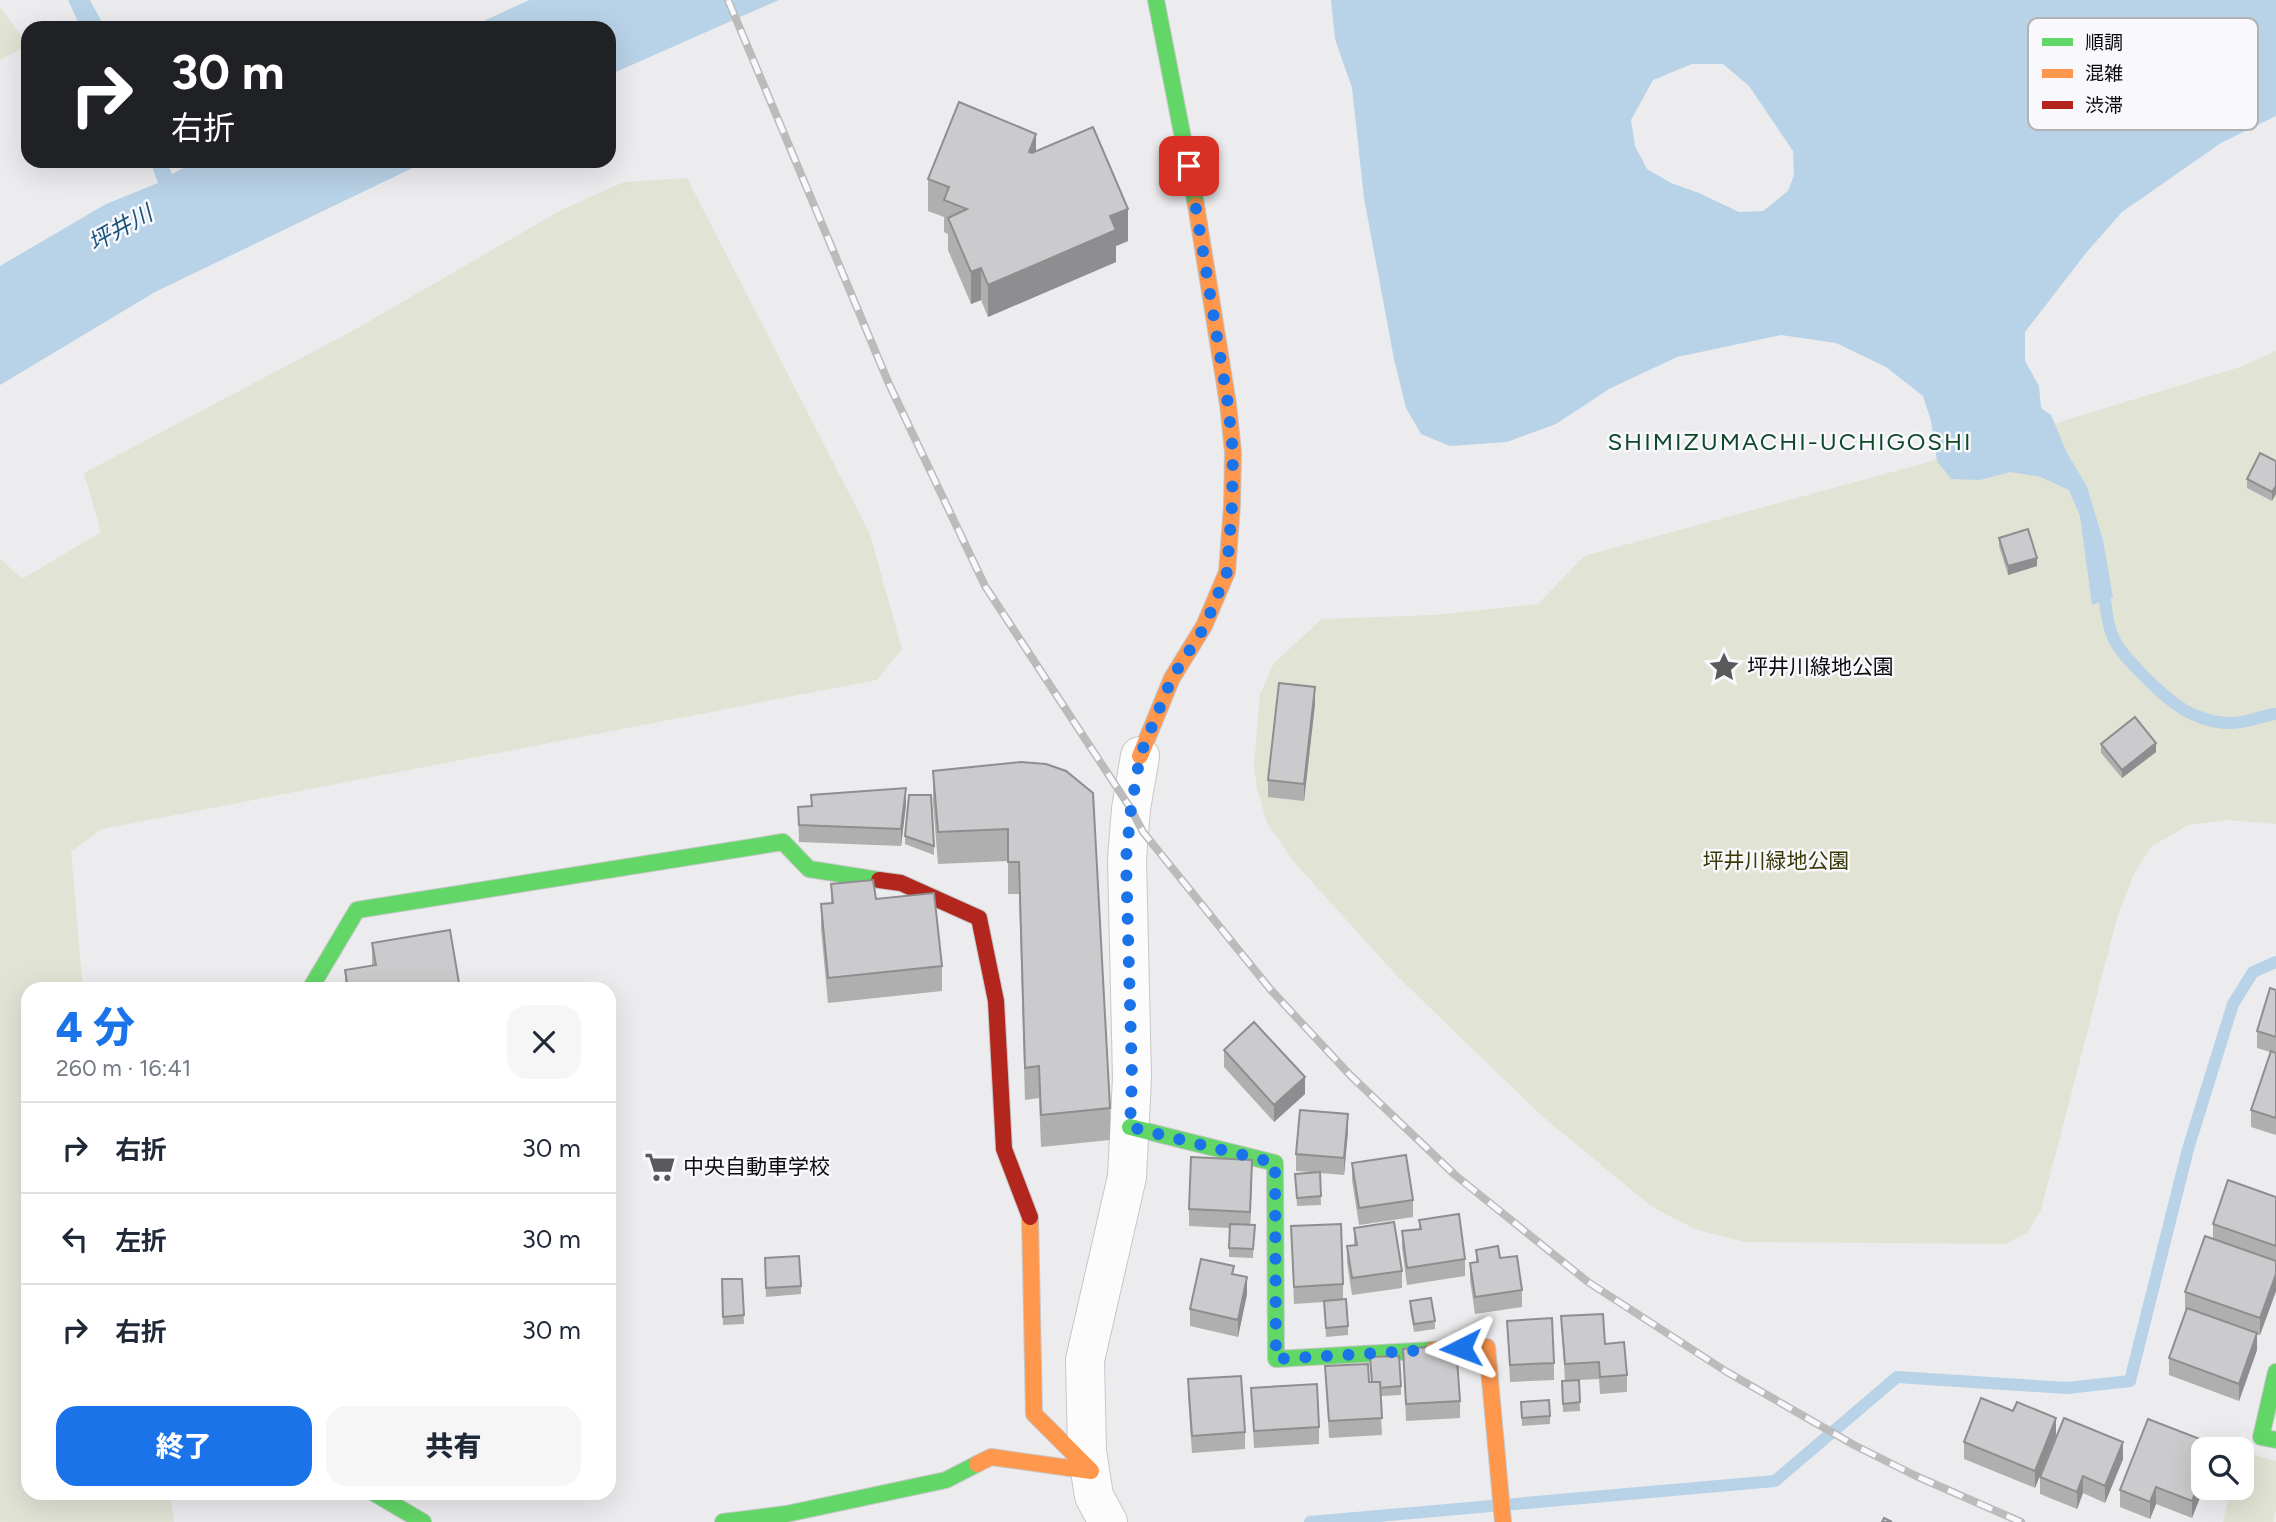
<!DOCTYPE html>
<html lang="ja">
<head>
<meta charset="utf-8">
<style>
  :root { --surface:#fff; --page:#f6f6f7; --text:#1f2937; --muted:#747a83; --line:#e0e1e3; --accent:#1a73e8 }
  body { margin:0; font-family:Figtree,"Noto Sans JP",sans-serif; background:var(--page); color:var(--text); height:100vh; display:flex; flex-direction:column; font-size:26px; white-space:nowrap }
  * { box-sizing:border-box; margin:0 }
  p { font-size:23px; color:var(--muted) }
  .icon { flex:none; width:38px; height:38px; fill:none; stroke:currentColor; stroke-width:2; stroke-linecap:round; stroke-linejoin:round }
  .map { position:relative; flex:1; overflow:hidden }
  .sheet { position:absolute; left:21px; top:982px; width:595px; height:518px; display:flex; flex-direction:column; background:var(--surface); border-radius:21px; box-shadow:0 7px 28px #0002 }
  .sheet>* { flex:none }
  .top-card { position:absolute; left:21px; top:21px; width:595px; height:147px; border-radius:21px; box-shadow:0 7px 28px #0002; background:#202124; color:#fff; overflow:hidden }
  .tools { position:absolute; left:2191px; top:1437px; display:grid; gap:14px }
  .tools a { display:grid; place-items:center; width:63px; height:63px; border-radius:14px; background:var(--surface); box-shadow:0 7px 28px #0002; font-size:35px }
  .pin { position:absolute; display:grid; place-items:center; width:60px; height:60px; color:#fff; margin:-30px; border-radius:14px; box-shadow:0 4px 10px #0006 }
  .me { position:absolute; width:77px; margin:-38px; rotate:267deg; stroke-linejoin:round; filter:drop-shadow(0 0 5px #0008) }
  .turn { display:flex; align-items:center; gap:24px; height:147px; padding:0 35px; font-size:32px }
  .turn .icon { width:91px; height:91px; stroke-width:2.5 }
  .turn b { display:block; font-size:49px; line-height:60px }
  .round { display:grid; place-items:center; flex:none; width:74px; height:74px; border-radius:21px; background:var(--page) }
  .headline { display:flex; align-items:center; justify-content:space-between; height:119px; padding:0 35px }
  h1 { font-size:42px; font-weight:800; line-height:52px; color:var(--accent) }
  .primary-button { display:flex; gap:14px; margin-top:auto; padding:14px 35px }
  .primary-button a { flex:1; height:80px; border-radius:21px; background:var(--accent); color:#fff; font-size:28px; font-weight:800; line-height:80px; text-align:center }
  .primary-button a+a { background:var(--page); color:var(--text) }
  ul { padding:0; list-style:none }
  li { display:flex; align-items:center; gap:21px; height:91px; padding:0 35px; border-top:2px solid var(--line) }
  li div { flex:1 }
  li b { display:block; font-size:26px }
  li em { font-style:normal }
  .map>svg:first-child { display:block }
  .green { fill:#e1e3d5 }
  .water { fill:#b8d2e7; fill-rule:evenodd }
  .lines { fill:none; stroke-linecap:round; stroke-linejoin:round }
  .stream { stroke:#b8d2e7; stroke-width:12 }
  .street-casing { stroke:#c7c7c9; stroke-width:40 }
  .fast-casing { stroke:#c7c7c9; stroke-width:18 }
  .slow-casing { stroke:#c7c7c9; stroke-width:18 }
  .jam-casing { stroke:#c7c7c9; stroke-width:18 }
  .street { stroke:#fcfcfd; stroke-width:38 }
  .fast { stroke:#63d668; stroke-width:16 }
  .slow { stroke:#ff974d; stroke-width:16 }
  .jam { stroke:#b3261e; stroke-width:16 }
  .rail-casing { stroke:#bbbbbc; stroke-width:8 }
  .rail { stroke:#f9f9fd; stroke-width:5; stroke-dasharray:16; stroke-linecap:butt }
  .wall { fill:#afafb0 }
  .shaded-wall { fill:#8e8e90 }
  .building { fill:#cbcbcd; stroke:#8e8e90; stroke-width:2 }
  .route { stroke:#1a73e8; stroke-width:12; stroke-dasharray:0 21.6 }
  .labels { text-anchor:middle; stroke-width:5; stroke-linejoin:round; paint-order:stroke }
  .poi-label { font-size:21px; fill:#0b0b0d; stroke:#f9f9fd; text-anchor:start }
  .park-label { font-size:21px; fill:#383905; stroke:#f9f9fd }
  .water-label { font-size:23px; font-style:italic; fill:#1a547b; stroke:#f9f9fd }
  .quarter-label { font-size:24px; letter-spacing:2px; fill:#0f4829; stroke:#f9f9fd }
  .key { fill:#f9f9fd; stroke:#b2b2b5; stroke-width:2 }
  .key-label { font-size:19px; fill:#0b0b0d }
</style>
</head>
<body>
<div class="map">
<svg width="2276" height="1522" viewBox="0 0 2276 1522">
  <rect width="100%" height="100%" fill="#ececef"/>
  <g class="green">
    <path d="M0,7L28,45L0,60Z"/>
    <path d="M687,178L870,534L902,649L877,680L102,829L71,852L83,989H28V1493H170L174,1522H0V558L22,579L101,532L84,473L354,330L561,210L624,182Z"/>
    <path d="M2276,351V824L2227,820L2188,825L2151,847L2134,874L2118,914L2041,1210L2027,1233L2005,1244L1744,1242L1695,1229L1652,1207L1542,1116L1397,976L1294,862L1267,823L1257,789L1254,766L1260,694L1274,663L1322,619L1435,615L1538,604L1584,556L1925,463L2240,367Z"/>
    <path d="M2242,1451L2276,1461V1510L2273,1522H2223L2231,1488H2242Z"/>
  </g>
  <g class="water">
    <path d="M68,0H90L105,28H81Z"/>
    <path d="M529,0H779L609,75V28H469Z"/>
    <path d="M1331,0H2276V116L2221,143L2122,212L2086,253L2025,332V361L2039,386L2041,408L2051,415L2066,451L2087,487L2103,540L2113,597L2092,605L2080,516L2069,490L2041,477L2010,472L1980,480L1951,479L1937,461L1931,421L1923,396L1886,367L1836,343L1781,335L1677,357L1609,389L1556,424L1507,442L1450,446L1421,434L1406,408L1394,359L1364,198L1352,88L1335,39ZM1692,64H1723L1749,86L1793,151L1794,175L1788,191L1763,211L1739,212L1699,193L1671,183L1647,169L1635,146L1631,120L1653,80Z"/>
    <path d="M150,161H166L172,174L197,161H427L155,292L0,385V266L106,204L158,183Z"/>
  </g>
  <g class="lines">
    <g class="stream">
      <path d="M2103,584C2106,604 2106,625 2116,643C2124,658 2162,695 2177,705C2190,715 2212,723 2228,723C2245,724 2259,716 2276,714"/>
      <path d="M1310,1522L1775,1481L1897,1377L2067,1388L2130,1381L2188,1149L2233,1004L2253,972L2276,962"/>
    </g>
    <g class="street-casing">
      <path id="street" d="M1108,1522L1094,1496L1087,1451L1085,1360L1127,1177L1132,1078L1127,859L1131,809L1140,756"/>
    </g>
    <g class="fast-casing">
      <g id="fast">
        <path d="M1156,0L1196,205"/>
        <path d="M310,989L357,910L783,842L809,869L879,880"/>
        <path d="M1130,1127L1275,1163L1276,1359L1433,1350"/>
        <path d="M2276,1372L2261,1437L2276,1440"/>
        <path d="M374,1493L423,1522"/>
        <path d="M723,1522L786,1514L946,1480L977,1464"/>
      </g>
    </g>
    <g class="slow-casing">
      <g id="slow">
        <path d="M1140,756L1172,678L1204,626L1227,572L1232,505L1233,452L1228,404L1196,205"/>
        <path d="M1433,1350L1487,1347L1503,1522"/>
        <path d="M977,1464L991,1457L1091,1471L1034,1414L1030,1217"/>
      </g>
    </g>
    <g class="jam-casing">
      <path id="jam" d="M879,880L901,883L979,918L996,1001L1004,1149L1030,1217"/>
    </g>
    <use href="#street" class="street"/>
    <use href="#fast" class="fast"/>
    <use href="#slow" class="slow"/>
    <use href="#jam" class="jam"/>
    <g class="rail-casing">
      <path id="rail" d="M728,0L889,384L985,586L1131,809L1143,832L1270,989L1350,1075L1455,1175L1588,1282L1727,1372L1854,1445L1916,1476L2021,1522"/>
    </g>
    <use href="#rail" class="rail"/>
  </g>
  <g class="wall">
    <path d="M1036,151L1128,241L1116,246V262L988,317L981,300L971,304L948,250V234L944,232V217L928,211V179Z"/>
    <path d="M2276,461L2272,501L2247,488V479Z"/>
    <path d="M1999,538L2037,566L2008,575L1999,546Z"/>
    <path d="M1315,704L1304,801L1268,797V780Z"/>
    <path d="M2101,744L2156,752L2122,778L2101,753Z"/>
    <path d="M1021,762L1110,1108V1140L1041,1147L1039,1098L1025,1100L1019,894H1008V861L938,864L933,803V771Z"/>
    <path d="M811,795L906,805L901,846L799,842L798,807L811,806Z"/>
    <path d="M905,836L934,846V855L905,844Z"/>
    <path d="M831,884L876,899L942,966V991L828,1003L821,929V904L831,903Z"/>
    <path d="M372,943L460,989H345V970L372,966Z"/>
    <path d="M2276,990V1135L2251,1127V1110L2270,1052L2257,1048V1031Z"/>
    <path d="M1224,1050L1305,1094L1274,1122L1224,1067Z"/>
    <path d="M1348,1131L1344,1175L1320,1173L1321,1205L1297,1206L1295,1174L1311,1172L1296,1171V1154Z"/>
    <path d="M1352,1163L1413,1200V1217L1359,1225L1352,1180Z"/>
    <path d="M1252,1177L1250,1224L1255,1225L1253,1258L1229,1257V1228L1189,1226V1209Z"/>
    <path d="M2276,1197V1291L2260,1335H2257V1350L2239,1401L2169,1375V1358L2186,1309H2185V1292L2213,1238V1224Z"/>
    <path d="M1419,1220L1465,1259V1276L1407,1285L1402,1248V1231L1419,1229Z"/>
    <path d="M1291,1226L1343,1284V1299L1348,1326V1335L1326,1337L1324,1302L1294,1304Z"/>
    <path d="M1354,1228L1402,1271V1288L1352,1295L1347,1263V1246L1354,1245Z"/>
    <path d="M1476,1250L1500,1258L1522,1290V1307L1475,1314L1470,1280V1263L1476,1262Z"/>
    <path d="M765,1266L801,1286V1294L766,1297Z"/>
    <path d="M1234,1275L1247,1294L1238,1337L1190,1326V1309Z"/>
    <path d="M722,1279H742L744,1324L723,1325Z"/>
    <path d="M1410,1301L1435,1321V1329L1414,1332L1410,1310Z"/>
    <path d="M1561,1316L1605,1344L1627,1375V1392L1600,1394L1599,1379L1579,1380L1580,1411L1563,1412L1562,1381L1565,1380Z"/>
    <path d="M1507,1321L1554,1363V1380L1510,1382Z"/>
    <path d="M1403,1349L1460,1401V1418L1406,1421Z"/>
    <path d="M1370,1357L1401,1386V1395L1380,1396L1382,1435L1329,1438L1325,1366L1369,1382H1372Z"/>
    <path d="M1188,1379L1245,1432V1449L1192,1453L1188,1396Z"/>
    <path d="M1251,1388L1319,1427V1444L1254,1448Z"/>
    <path d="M1521,1402L1550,1416V1424L1522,1426Z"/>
    <path d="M2056,1435L2035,1488L1964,1459V1442Z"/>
    <path d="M2200,1439L2192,1518L2156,1504L2150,1519L2120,1507V1490Z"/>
    <path d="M2123,1459L2105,1503L2083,1493L2077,1509L2040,1494V1477Z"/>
  </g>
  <g class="shaded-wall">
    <path d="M1036,134V166L1029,152Z"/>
    <path d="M1128,209V241L1116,246V262L988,317V285L1110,216Z"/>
    <path d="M981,268V300L971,304V272Z"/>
    <path d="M2276,486V494L2272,501V492Z"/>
    <path d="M2037,558V566L2008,575V566Z"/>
    <path d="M1315,687V704L1304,801V784Z"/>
    <path d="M2156,743V752L2122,778V770Z"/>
    <path d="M906,788V805L901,846V829Z"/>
    <path d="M1305,1077V1094L1274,1122V1105Z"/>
    <path d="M1348,1114V1131L1344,1175V1158Z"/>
    <path d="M1252,1160V1177L1250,1229V1212Z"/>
    <path d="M2276,1274V1291L2260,1335V1318Z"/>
    <path d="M1247,1277V1294L1238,1337V1320Z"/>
    <path d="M2257,1333V1350L2239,1401V1384Z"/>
    <path d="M2056,1418V1435L2035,1488V1471Z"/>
    <path d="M2200,1439V1456L2196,1451Z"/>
    <path d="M2123,1442V1459L2105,1503V1486Z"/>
    <path d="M2203,1473L2204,1488L2192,1518V1501Z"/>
    <path d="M2083,1476V1493L2077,1509V1492Z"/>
    <path d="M2156,1487V1504L2150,1519V1502Z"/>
  </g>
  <g class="building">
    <path d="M959,102L1036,134L1029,152L1032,153L1093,127L1128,209L1110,216L1116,230L988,285L981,268L971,272L948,218L967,209L944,200L949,187L928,179Z"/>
    <path d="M2260,453L2276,461V486L2272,492L2247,479Z"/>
    <path d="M2028,529L2037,558L2008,566L1999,538Z"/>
    <path d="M1279,683L1315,687L1304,784L1268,780Z"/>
    <path d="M2135,717L2156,743L2122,770L2101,744Z"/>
    <path d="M1021,762L1046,764L1066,771L1093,793L1110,1108L1041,1115L1039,1066L1025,1068L1019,862H1008V829L938,832L933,771Z"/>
    <path d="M906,788L901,829L799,825L798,807L812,806L811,795Z"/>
    <path d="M909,795H931L934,846L905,836Z"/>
    <path d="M873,880L876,899L934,893L942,966L828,978L821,904L833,903L831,884Z"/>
    <path d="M450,930L460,989H348L345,970L376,965L372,943Z"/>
    <path d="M2270,988L2276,990V1037L2257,1031Z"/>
    <path d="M1254,1022L1305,1077L1274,1105L1224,1050Z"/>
    <path d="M2271,1051L2276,1053V1118L2251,1110Z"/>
    <path d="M1300,1110L1348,1114L1344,1158L1296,1154Z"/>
    <path d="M1406,1155L1413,1200L1359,1208L1352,1163Z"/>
    <path d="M1191,1157L1252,1160L1250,1212L1189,1209Z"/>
    <path d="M1320,1172L1321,1196L1297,1198L1295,1174Z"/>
    <path d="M2228,1180L2276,1197V1246L2213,1224Z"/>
    <path d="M1459,1214L1465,1259L1407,1268L1402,1231L1421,1229L1419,1220Z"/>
    <path d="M1394,1222L1402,1271L1352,1278L1347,1246L1357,1245L1354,1228Z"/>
    <path d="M1230,1224L1255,1225L1253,1249L1229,1248Z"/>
    <path d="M1341,1224L1343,1284L1294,1287L1291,1226Z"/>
    <path d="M2205,1236L2276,1261V1274L2260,1318L2185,1292Z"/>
    <path d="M1498,1246L1500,1258L1517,1256L1522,1290L1475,1297L1470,1263L1478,1262L1476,1250Z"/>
    <path d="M799,1256L801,1286L766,1288L765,1258Z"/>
    <path d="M1201,1259L1234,1266L1232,1274L1247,1277L1238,1320L1190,1309Z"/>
    <path d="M722,1279H742L744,1315L723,1317Z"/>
    <path d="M1431,1298L1435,1321L1414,1324L1410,1301Z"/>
    <path d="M1346,1299L1348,1326L1326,1328L1324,1301Z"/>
    <path d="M2187,1308L2257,1333L2239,1384L2169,1358Z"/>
    <path d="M1603,1314L1605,1344L1624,1342L1627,1375L1600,1377L1599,1362L1565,1364L1561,1316Z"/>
    <path d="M1552,1318L1554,1363L1510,1365L1507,1321Z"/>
    <path d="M1456,1345L1460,1401L1406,1404L1403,1349Z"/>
    <path d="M1399,1356L1401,1386L1380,1388V1382H1372L1370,1357Z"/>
    <path d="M1368,1364L1369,1382H1380L1382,1418L1329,1421L1325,1366Z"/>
    <path d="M1241,1376L1245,1432L1192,1436L1188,1379Z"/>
    <path d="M1579,1380L1580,1402L1563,1404L1562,1381Z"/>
    <path d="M1317,1384L1319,1427L1254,1431L1251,1388Z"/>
    <path d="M1981,1398L2013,1411L2017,1402L2056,1418L2035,1471L1964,1442Z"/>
    <path d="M1549,1400L1550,1416L1522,1418L1521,1402Z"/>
    <path d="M2064,1418L2123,1442L2105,1486L2083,1476L2077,1492L2040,1477Z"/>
    <path d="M2148,1419L2200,1439L2196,1451L2203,1454V1473L2192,1501L2156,1487L2150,1502L2120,1490Z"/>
    <path d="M1884,1518L1892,1522H1882Z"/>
  </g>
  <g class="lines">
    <path class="route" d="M1189,166L1228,404L1233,452L1232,505L1227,572L1205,626L1172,678L1148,736L1140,756L1131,809L1126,859L1132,1078L1130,1127L1275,1163L1276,1359L1461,1348"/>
  </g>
  <defs>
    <g id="sight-bare" transform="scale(2.415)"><path d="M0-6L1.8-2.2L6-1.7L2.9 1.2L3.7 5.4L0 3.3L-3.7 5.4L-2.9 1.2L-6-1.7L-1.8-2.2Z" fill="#5a5a5c" stroke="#f9f9fd" stroke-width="2.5" paint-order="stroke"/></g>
    <g id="supermarket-bare" transform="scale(2.415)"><path d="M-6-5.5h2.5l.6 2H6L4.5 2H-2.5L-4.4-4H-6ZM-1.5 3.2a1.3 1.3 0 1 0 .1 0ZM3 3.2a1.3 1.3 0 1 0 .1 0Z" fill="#5a5a5c" stroke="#f9f9fd" stroke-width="2.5" paint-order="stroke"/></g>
  </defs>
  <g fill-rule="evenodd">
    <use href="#sight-bare" x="1724" y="667"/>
    <use href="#supermarket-bare" x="660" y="1167"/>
  </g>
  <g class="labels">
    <g class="poi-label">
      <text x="1747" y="674">坪井川綠地公園</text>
      <text x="683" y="1174">中央自動車学校</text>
    </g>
    <g class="park-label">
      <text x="1776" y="868">坪井川緑地公園</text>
    </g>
    <g class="water-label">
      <text transform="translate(120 228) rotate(-29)" y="8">坪井川</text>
    </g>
    <g class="quarter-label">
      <text x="1790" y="450">SHIMIZUMACHI-UCHIGOSHI</text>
    </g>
  </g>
  <rect x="2028" y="18" width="230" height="112" rx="10" class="key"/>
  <rect x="2042" y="38" width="31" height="8" fill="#63d668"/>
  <rect x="2042" y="69" width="31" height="9" fill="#ff974d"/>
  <rect x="2042" y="101" width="31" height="8" fill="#b3261e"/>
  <g class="key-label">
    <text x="2085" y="49">順調</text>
    <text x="2085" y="80">混雑</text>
    <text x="2085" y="112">渋滞</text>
  </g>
</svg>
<div class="tools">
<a><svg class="icon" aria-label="search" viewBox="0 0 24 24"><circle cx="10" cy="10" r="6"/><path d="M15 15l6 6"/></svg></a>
</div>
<div class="pin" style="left:1189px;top:166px;background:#d93025"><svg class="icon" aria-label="arrive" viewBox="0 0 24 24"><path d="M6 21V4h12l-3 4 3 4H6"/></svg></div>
<svg class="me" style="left:1461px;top:1348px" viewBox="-20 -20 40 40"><path d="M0-17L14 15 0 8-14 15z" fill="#1a73e8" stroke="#fff" stroke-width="4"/></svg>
<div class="top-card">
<div class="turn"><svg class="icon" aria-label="right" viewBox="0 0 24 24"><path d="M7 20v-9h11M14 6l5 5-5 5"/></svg><div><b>30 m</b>右折</div></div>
</div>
<section class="sheet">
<div class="headline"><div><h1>4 分</h1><p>260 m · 16:41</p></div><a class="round"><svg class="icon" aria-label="close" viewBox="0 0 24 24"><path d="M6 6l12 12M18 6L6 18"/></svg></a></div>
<ul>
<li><svg class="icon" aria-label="right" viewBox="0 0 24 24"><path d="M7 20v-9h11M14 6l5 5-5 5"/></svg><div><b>右折</b></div><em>30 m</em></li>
<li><svg class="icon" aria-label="left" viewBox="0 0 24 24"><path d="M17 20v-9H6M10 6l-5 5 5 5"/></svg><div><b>左折</b></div><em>30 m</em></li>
<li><svg class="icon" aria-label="right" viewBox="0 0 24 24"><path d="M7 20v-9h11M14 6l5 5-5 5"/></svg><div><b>右折</b></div><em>30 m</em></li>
</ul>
<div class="primary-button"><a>終了</a><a>共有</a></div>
</section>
</div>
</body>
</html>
